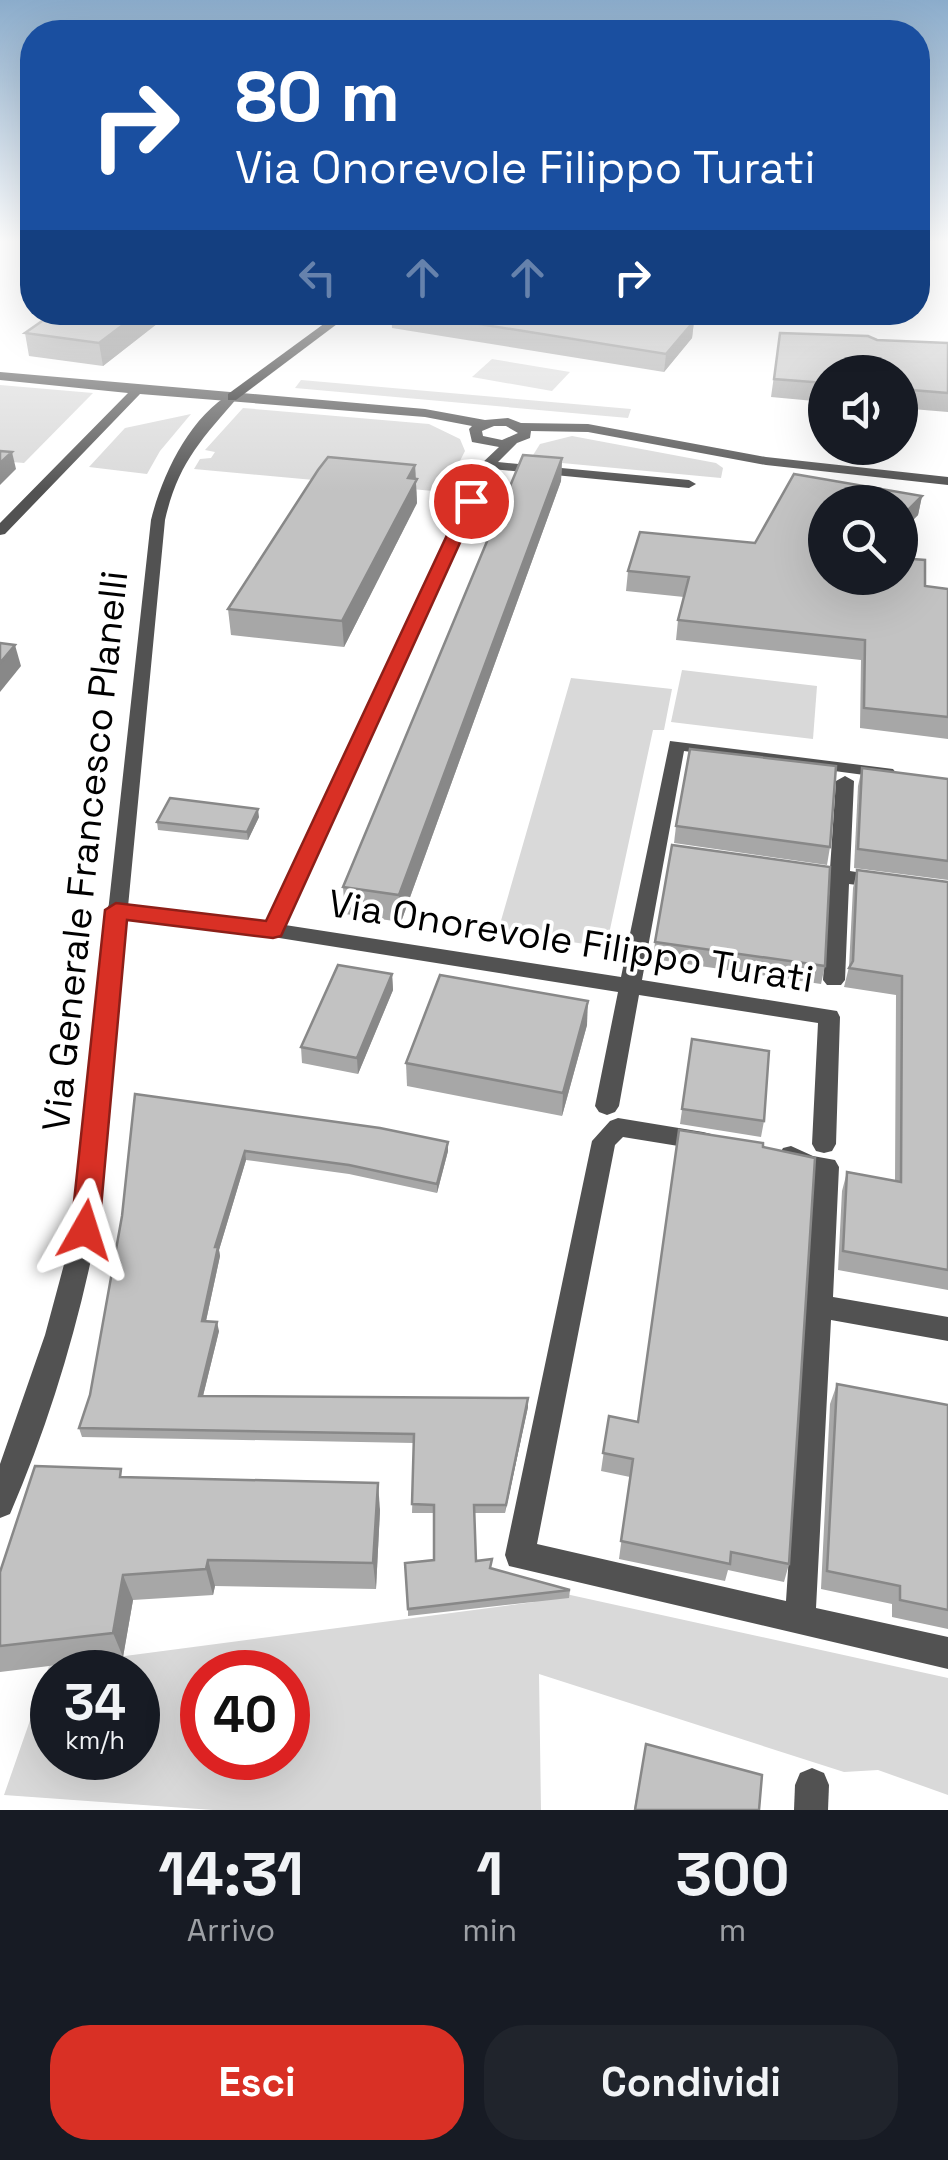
<!DOCTYPE html>
<html lang="it">
<head>
<meta charset="utf-8">
<style>
  :root { --surface:#171b24; --page:#20242c; --text:#f1f3f6; --muted:#9ea1a6; --accent:#d93025 }
  body { margin:0; font-family:"Space Grotesk",sans-serif; background:var(--page); color:var(--text); height:100vh; display:flex; flex-direction:column; font-size:38px; white-space:nowrap }
  * { box-sizing:border-box; margin:0 }
  p { font-size:32px; color:var(--muted) }
  .icon { flex:none; width:55px; height:55px; fill:none; stroke:currentColor; stroke-width:2; stroke-linecap:round; stroke-linejoin:round }
  .map { position:relative; height:1810px; overflow:hidden }
  .drawer { display:flex; flex-direction:column; background:var(--surface); flex:1 }
  .drawer>* { flex:none }
  .banner { position:absolute; left:20px; top:20px; width:910px; height:305px; border-radius:40px; box-shadow:0 10px 40px #0002; background:#1a4fa0; color:#fff; overflow:hidden }
  .fabs { position:absolute; left:808px; top:355px; display:grid; gap:20px }
  .fabs a { display:grid; place-items:center; width:110px; height:110px; border-radius:50%; background:var(--surface); box-shadow:0 10px 40px #0002; font-size:50px }
  .speed { position:absolute; left:30px; top:1650px; display:flex; gap:20px; font-size:50px; font-weight:700; text-align:center }
  .speed>* { display:grid; place-content:center; width:130px; height:130px; border-radius:50%; background:var(--surface); box-shadow:0 10px 40px #0002; line-height:1 }
  .speed small { font-size:25px; font-weight:400 }
  .speed .limit { border:15px solid #d22; background:#fff; color:#111 }
  .pin { position:absolute; display:grid; place-items:center; width:85px; height:85px; color:#fff; margin:-42px; border:5px solid #fff; border-radius:50%; box-shadow:0 2px 10px #0007 }
  .me { position:absolute; width:110px; margin:-55px; rotate:6deg; stroke-linejoin:round; filter:drop-shadow(0 0 8px #0008) }
  .turn { display:flex; align-items:center; gap:35px; height:210px; padding:0 50px; font-size:45px }
  .turn .icon { width:130px; height:130px; stroke-width:2.5 }
  .turn b { display:block; font-size:70px; line-height:85px }
  .lanes { display:flex; align-items:center; height:95px; padding:0 50px; background:#0003; justify-content:center; gap:50px; direction:ltr }
  .lanes .off { opacity:.35 }
  .eta { display:flex; justify-content:space-evenly; align-items:center; height:170px; text-align:center }
  .eta b { font-size:60px; font-weight:800; line-height:70px }
  .action { display:flex; gap:20px; margin-top:auto; padding:20px 50px }
  .action a { flex:1; height:115px; border-radius:40px; background:var(--accent); color:#fff; font-size:40px; font-weight:800; line-height:115px; text-align:center }
  .action a+a { background:var(--page); color:var(--text) }
  .map>svg:first-child { display:block }
  .green { fill:#d9d9d9; fill-rule:evenodd }
  .lines { fill:none; stroke-linecap:round; stroke-linejoin:round }
  .minor { fill:#525252; fill-rule:evenodd }
  .tertiary { fill:#525252; fill-rule:evenodd }
  .secondary { fill:#1f1f1f; fill-rule:evenodd }
  .wall { fill:#a7a7a7 }
  .shaded-wall { fill:#888 }
  .building { fill:#c2c2c2; stroke:#888; stroke-width:2.5 }
  .route { fill:#d93025; stroke:#8d1f18; stroke-width:2.5 }
  .labels { text-anchor:middle; stroke-width:8; stroke-linejoin:round; paint-order:stroke }
  .street-label { font-size:38px; fill:#000; stroke:#fff }
</style>
</head>
<body>
<div class="map">
<svg width="948" height="1810" viewBox="0 0 948 1810">
  <rect width="100%" height="100%" fill="#fff"/>
  <g class="green">
    <path d="M492,359L570,372L552,391L472,377Z"/>
    <path d="M301,380L631,409L628,418L295,388Z"/>
    <path d="M0,385L93,393L24,463L0,461Z"/>
    <path d="M243,408L429,424L460,439L465,451L444,492L194,469L200,459L211,458L215,452L205,450Z"/>
    <path d="M191,414L160,451L147,474L89,467L125,428Z"/>
    <path d="M572,436L716,463L723,468L721,478L530,460L540,444Z"/>
    <path d="M682,670L817,686L813,739L671,722Z"/>
    <path d="M571,678L672,689L664,730H653L609,934L588,931L585,944L498,931Z"/>
    <path d="M534,1587L948,1678V1795L878,1770L844,1772L539,1674L541,1810H213L4,1795L49,1666L534,1602ZM52,1672H138V1758H52ZM202,1672H288V1758H202Z"/>
  </g>
  <g class="lines">
    <g class="minor">
      <path d="M0,372L425,409L485,420L508,418L521,423L588,424L766,457L948,477V485L766,465L588,432L531,431L530,438L517,443L498,462L689,480L696,484L689,488L492,469L285,925L621,977L670,741L893,769L896,773L887,778L684,751L642,980L837,1011L840,1017L836,1144L832,1151L824,1153L816,1151L812,1144L818,1023L639,995L619,1106L615,1112L607,1115L599,1112L595,1106L618,992L273,937L109,915L106,910L109,905L116,903L266,922L480,465L499,447L472,442L469,429L472,426L425,417L140,394L5,534L0,535V523L128,393L0,380ZM494,426H506L518,433L502,440L483,436L482,431Z"/>
      <path d="M845,776L854,781L850,871L881,876L891,882L881,888L849,884L845,980L841,985H827L823,980L830,882L799,876L796,872L806,866L830,869L836,781Z"/>
      <path d="M618,1118L703,1132L711,1134L715,1141L711,1148L703,1150L623,1137L615,1145L537,1544L786,1601L814,1175L783,1162L779,1155L783,1148L791,1146L813,1156L835,1160L839,1167L833,1297L948,1317V1341L831,1320L816,1608L948,1637V1669L509,1566L505,1555L592,1141L610,1121Z"/>
      <path d="M812,1768L824,1773L829,1785L828,1810H794L795,1785L800,1773Z"/>
    </g>
    <path class="tertiary" d="M232,393L238,397C201,440 178,463 165,520L97,1231C78,1327 49,1424 10,1514L0,1518V1464L45,1335L73,1231L151,520C162,475 190,416 232,393Z"/>
    <path class="secondary" d="M340,312H353L236,400H228V394Z"/>
  </g>
  <g class="wall">
    <path d="M391,312H679L675,318L694,321L692,338L664,372L392,328Z"/>
    <path d="M158,323L103,366L29,356L25,333Z"/>
    <path d="M780,333L877,340L948,343V412L900,408V372H825V402L771,397Z"/>
    <path d="M562,458L561,481L401,922L345,914L343,887Z"/>
    <path d="M415,465L417,503L344,647L231,635L228,609Z"/>
    <path d="M794,474L922,496L918,515L900,533V502H825V578H900V558L925,560V586L948,589V739L860,728L861,660L676,640L678,620L684,597L626,591L628,571L640,532L755,543Z"/>
    <path d="M862,768L948,779V880L854,868L858,786Z"/>
    <path d="M259,817L248,840L158,830L157,822Z"/>
    <path d="M676,826L830,847L827,865L674,843Z"/>
    <path d="M857,870L948,882V1290L838,1270L842,1191L847,1172L895,1181L896,995L844,987L849,967L853,888Z"/>
    <path d="M655,942L825,966L821,984L653,959Z"/>
    <path d="M392,974L393,990L358,1074L302,1063L301,1047Z"/>
    <path d="M587,1025L562,1116L407,1086L406,1063Z"/>
    <path d="M692,1039L764,1121L761,1137L680,1124Z"/>
    <path d="M135,1094L448,1151L437,1193L349,1174L246,1160L219,1250L220,1256L206,1321L219,1331L203,1396L528,1407L505,1513H474L476,1561L491,1568L570,1590L569,1598L408,1616V1609L434,1560V1513H412L414,1443L82,1437L79,1428L90,1395L122,1216Z"/>
    <path d="M837,1384L948,1405V1629L892,1617V1604L821,1589L830,1404Z"/>
    <path d="M609,1416L789,1564L784,1582L728,1570L725,1581L619,1559L630,1477L601,1471Z"/>
    <path d="M124,1478L380,1510L376,1589L215,1586L213,1595L133,1600L123,1657L0,1672V1572Z"/>
    <path d="M646,1744L759,1810H634Z"/>
  </g>
  <g class="shaded-wall">
    <path d="M140,312H157L158,323L103,366L99,343Z"/>
    <path d="M665,312H679L661,333L662,315Z"/>
    <path d="M694,321L692,338L664,372L666,354Z"/>
    <path d="M12,452L16,469L0,485V463Z"/>
    <path d="M562,458L561,481L401,922L399,895Z"/>
    <path d="M415,465L417,503L344,647L342,621Z"/>
    <path d="M922,496L918,515L900,533V518Z"/>
    <path d="M15,645L21,666L0,692V663Z"/>
    <path d="M258,809L259,817L248,840L247,832Z"/>
    <path d="M392,974L393,990L358,1074L357,1058Z"/>
    <path d="M588,1001L587,1025L562,1116L563,1093Z"/>
    <path d="M448,1142V1151L437,1193V1184Z"/>
    <path d="M245,1151L246,1160L219,1250L220,1256L204,1330L202,1321L215,1247Z"/>
    <path d="M217,1322L219,1331L201,1404L199,1396Z"/>
    <path d="M528,1398V1407L505,1513L506,1505Z"/>
    <path d="M378,1483L380,1510L376,1589L373,1563Z"/>
    <path d="M208,1560L215,1586L213,1595L206,1569Z"/>
    <path d="M123,1575L133,1600L123,1657L113,1633Z"/>
  </g>
  <g class="building">
    <path d="M55,312H140L99,343L25,333Z"/>
    <path d="M405,312H665L662,315L694,321L666,354Z"/>
    <path d="M780,333L868,336L877,340L948,343V393L900,389V372H825V383L774,379Z"/>
    <path d="M0,451L12,452L0,463Z"/>
    <path d="M523,455L562,458L399,895L343,887Z"/>
    <path d="M328,457L415,465L408,478L417,479L342,621L228,609L318,470Z"/>
    <path d="M794,474L922,496L900,518V502H825V578H900V558L925,560V586L948,589V717L864,708L865,640L678,620L689,577L628,571L640,532L755,543Z"/>
    <path d="M0,643L15,645L0,663Z"/>
    <path d="M690,749L836,766L830,847L676,826Z"/>
    <path d="M862,768L948,779V861L858,849Z"/>
    <path d="M170,798L258,809L247,832L157,822Z"/>
    <path d="M672,845L830,867L825,966L655,942Z"/>
    <path d="M857,870L948,882V1270L843,1251L847,1172L901,1182L902,976L849,968L853,961Z"/>
    <path d="M338,965L392,974L357,1058L301,1047Z"/>
    <path d="M440,975L588,1001L563,1093L406,1063Z"/>
    <path d="M692,1039L769,1051L764,1121L682,1109Z"/>
    <path d="M135,1094L380,1128L448,1142L437,1184L349,1165L245,1151L215,1247H218L202,1321L217,1322L199,1396L528,1398L506,1505H474L476,1561L492,1559L490,1568L570,1590L408,1609L405,1563L434,1560V1505L412,1504L414,1434L79,1428L90,1395L122,1216Z"/>
    <path d="M679,1130L763,1143V1147L815,1158L789,1564L731,1552L730,1564L621,1541L633,1459L603,1453L609,1416L638,1422Z"/>
    <path d="M837,1384L948,1405V1610L900,1600V1586L827,1571Z"/>
    <path d="M35,1466L121,1469L120,1477L378,1483L373,1563L208,1560L206,1569L123,1575L113,1633L0,1646V1572Z"/>
    <path d="M646,1744L762,1775L759,1810H635Z"/>
  </g>
  <linearGradient id="sky" x2="0" y2="1"><stop stop-color="#8baccb"/><stop offset="0.49" stop-color="#fff"/><stop offset="1" stop-color="#fff" stop-opacity="0"/></linearGradient>
  <rect width="948" height="492" fill="url(#sky)"/>
  <path class="route" d="M471,496L479,501L281,936L273,938L127,920L99,1230L95,1239L85,1242L75,1239L71,1230L105,910L116,903L266,921L463,501Z"/>
  <g class="labels">
    <g class="street-label">
      <text transform="translate(85 851) rotate(-84)" y="13">Via Generale Francesco Planelli</text>
      <text transform="translate(571 941) rotate(9)" y="13">Via Onorevole Filippo Turati</text>
    </g>
  </g>
</svg>
<div class="fabs">
<a><svg class="icon" aria-label="sound" viewBox="0 0 24 24"><path d="M4 9h4l5-4v14l-5-4H4zM17 9q2 3 0 6"/></svg></a>
<a><svg class="icon" aria-label="search" viewBox="0 0 24 24"><circle cx="10" cy="10" r="6"/><path d="M15 15l6 6"/></svg></a>
</div>
<div class="speed"><div>34<small>km/h</small></div><div class="limit">40</div></div>
<div class="pin" style="left:471px;top:501px;background:#d93025"><svg class="icon" aria-label="arrive" viewBox="0 0 24 24"><path d="M6 21V4h12l-3 4 3 4H6"/></svg></div>
<svg class="me" style="left:85px;top:1230px" viewBox="-20 -20 40 40"><path d="M0-17L14 15 0 8-14 15z" fill="#d93025" stroke="#fff" stroke-width="4"/></svg>
<div class="banner">
<div class="turn"><svg class="icon" aria-label="right" viewBox="0 0 24 24"><path d="M7 20v-9h11M14 6l5 5-5 5"/></svg><div><b>80 m</b>Via Onorevole Filippo Turati</div></div>
<div class="lanes"><svg class="icon off" aria-label="left" viewBox="0 0 24 24"><path d="M17 20v-9H6M10 6l-5 5 5 5"/></svg><svg class="icon off" aria-label="ahead" viewBox="0 0 24 24"><path d="M12 20V5M6 11l6-6 6 6"/></svg><svg class="icon off" aria-label="ahead" viewBox="0 0 24 24"><path d="M12 20V5M6 11l6-6 6 6"/></svg><svg class="icon" aria-label="right" viewBox="0 0 24 24"><path d="M7 20v-9h11M14 6l5 5-5 5"/></svg></div>
</div>
</div>
<section class="drawer">
<div class="eta">
<div><b>14:31</b><p>Arrivo</p></div>
<div><b>1</b><p>min</p></div>
<div><b>300</b><p>m</p></div>
</div>
<div class="action"><a>Esci</a><a>Condividi</a></div>
</section>
</body>
</html>
